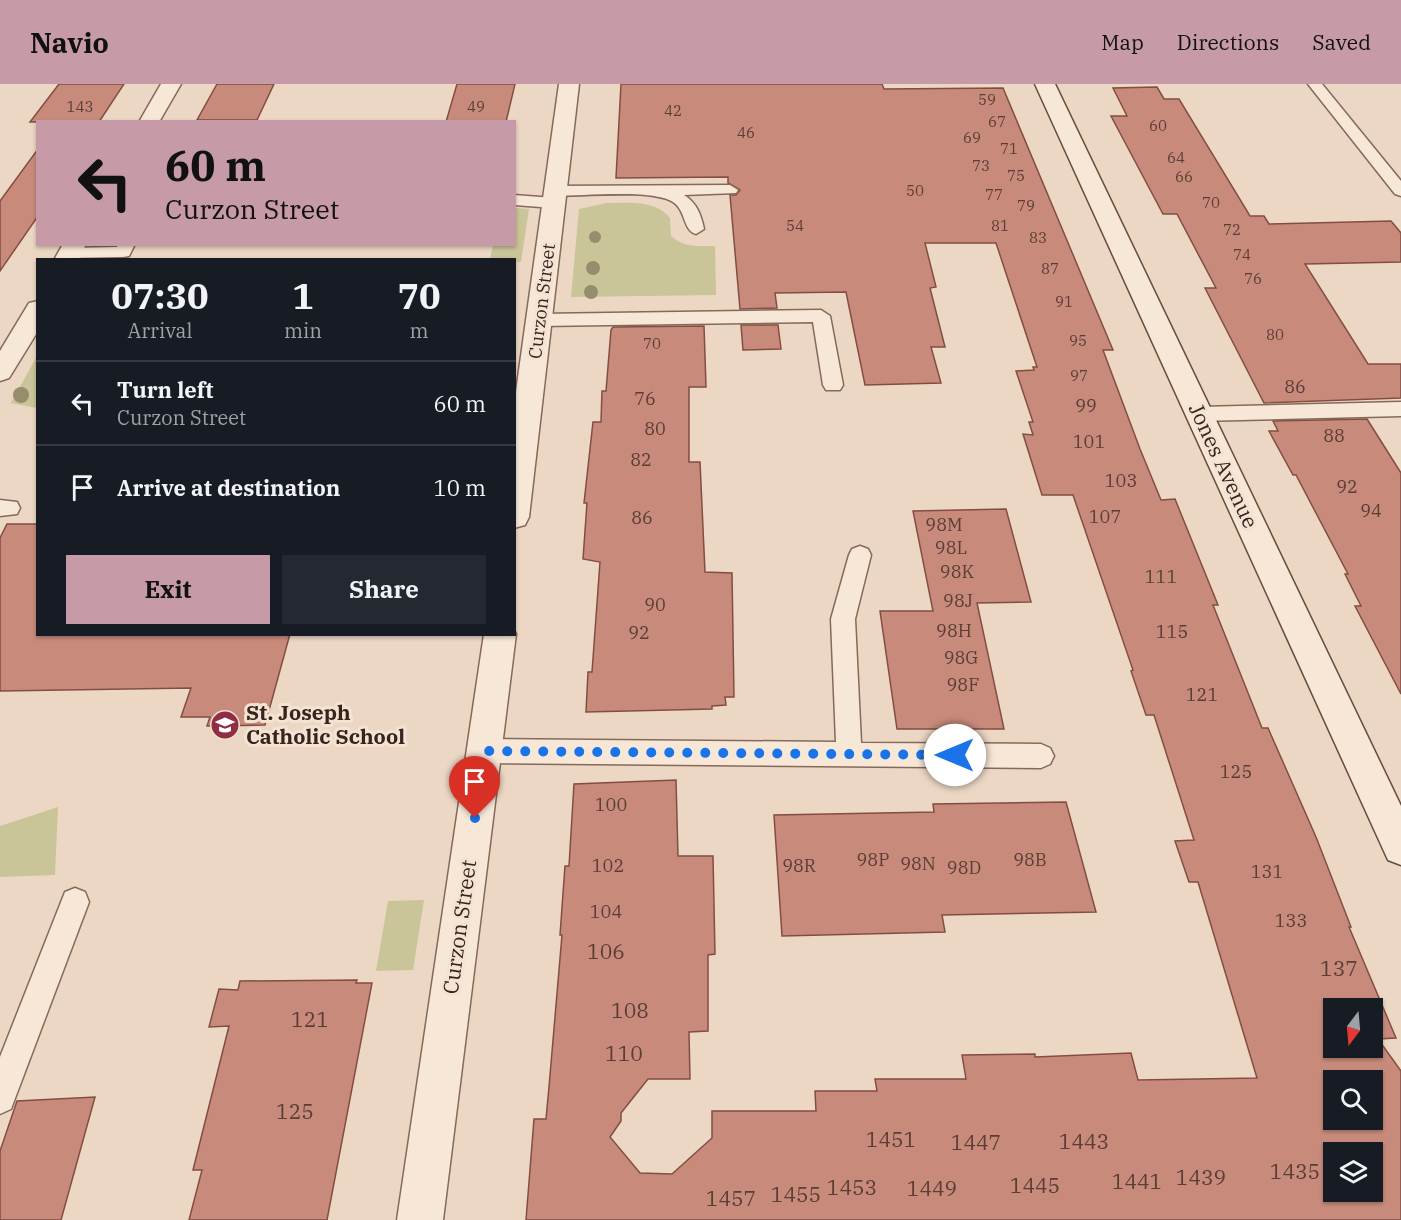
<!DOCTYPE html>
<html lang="en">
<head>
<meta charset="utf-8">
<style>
  :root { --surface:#171b24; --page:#242831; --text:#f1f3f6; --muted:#9ea1a6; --line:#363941; --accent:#c69aa6 }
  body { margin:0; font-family:"IBM Plex Serif",serif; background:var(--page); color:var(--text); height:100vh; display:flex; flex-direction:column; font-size:22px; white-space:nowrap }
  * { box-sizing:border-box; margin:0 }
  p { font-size:20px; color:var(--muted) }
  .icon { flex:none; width:33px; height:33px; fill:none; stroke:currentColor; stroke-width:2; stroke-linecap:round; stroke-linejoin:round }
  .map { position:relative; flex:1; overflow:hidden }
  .side { position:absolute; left:36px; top:174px; width:480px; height:378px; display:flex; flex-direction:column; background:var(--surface); border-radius:0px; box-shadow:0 2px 4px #0004 }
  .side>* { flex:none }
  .banner { position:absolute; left:36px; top:36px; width:480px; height:126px; border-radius:0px; box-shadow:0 2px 4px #0004; background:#c69aa6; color:#111; overflow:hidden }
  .needle { width:39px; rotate:196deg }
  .fabs { position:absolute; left:1323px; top:914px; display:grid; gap:12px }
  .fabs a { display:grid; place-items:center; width:60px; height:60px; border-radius:0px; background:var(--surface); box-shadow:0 2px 4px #0004; font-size:30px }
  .pin { position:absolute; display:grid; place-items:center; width:51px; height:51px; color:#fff; margin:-62px -26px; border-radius:50% 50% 50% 0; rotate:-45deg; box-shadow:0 0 6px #0007 }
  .pin .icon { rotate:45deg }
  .me { position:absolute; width:66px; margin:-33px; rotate:270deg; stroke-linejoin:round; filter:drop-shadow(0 0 4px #0008) }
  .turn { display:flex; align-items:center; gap:21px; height:126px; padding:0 30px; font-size:27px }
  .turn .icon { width:78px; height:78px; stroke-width:2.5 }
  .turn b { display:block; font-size:42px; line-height:51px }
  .eta { display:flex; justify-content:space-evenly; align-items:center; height:102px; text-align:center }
  .eta b { font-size:36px; font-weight:800; line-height:42px }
  .button { display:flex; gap:12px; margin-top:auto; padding:12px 30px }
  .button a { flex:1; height:69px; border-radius:0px; background:var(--accent); color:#111; font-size:24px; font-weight:800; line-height:69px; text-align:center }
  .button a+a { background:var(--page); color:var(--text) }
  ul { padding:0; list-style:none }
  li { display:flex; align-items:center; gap:18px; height:84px; padding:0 30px; border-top:2px solid var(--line) }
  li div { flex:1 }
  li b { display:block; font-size:22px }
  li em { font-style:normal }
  header { display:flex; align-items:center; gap:36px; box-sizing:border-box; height:84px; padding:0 30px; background:var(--accent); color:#111 }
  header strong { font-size:28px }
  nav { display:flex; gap:33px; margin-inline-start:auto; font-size:21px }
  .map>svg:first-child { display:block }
  .green { fill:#c9c598 }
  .building { fill:#c88b7b; stroke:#834e42; stroke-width:1.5; fill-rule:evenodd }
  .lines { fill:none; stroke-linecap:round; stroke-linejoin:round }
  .lane-casing { stroke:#85695b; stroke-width:3 }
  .street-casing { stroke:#85695b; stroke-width:3 }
  .secondary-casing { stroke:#674a3e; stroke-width:3 }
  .lane { fill:#f7e7d7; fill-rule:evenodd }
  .street { fill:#f7e7d7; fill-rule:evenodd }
  .secondary { fill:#f7e7d7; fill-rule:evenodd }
  .tree { fill:#968d6d }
  .route { stroke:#1a73e8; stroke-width:10; stroke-dasharray:0 18 }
  .labels { text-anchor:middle; stroke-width:6; stroke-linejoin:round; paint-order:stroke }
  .far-number-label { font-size:15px; fill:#5a3e35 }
  .far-street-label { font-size:18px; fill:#36251e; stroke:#f4e3d3 }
  .number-label { font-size:18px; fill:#5a3e35 }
  .street-label { font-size:21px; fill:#36251e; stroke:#f4e3d3 }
  .poi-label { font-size:21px; font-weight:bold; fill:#36251e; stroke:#f4e3d3; text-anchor:start }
  .near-number-label { font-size:21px; fill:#5a3e35 }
</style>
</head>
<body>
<header>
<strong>Navio</strong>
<nav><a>Map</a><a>Directions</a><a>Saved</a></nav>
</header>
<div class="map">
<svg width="1401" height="1136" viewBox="0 0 1401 1136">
  <rect width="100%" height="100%" fill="#ecd7c4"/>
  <g class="green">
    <path d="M606,119C627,119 655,115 670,134L671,152C685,164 698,162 715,162L716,211L571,213L579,125Z"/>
    <path d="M515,124L529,125L521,178H515L514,176L490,175L493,161L514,160Z"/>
    <path d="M37,272V324L11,319Z"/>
    <path d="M58,723L55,791L0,793V742Z"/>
    <path d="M424,816L413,886L376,887L388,817Z"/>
  </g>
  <g class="building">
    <path d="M59,0H124L99,38H30Z"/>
    <path d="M217,0H274L257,36H197Z"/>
    <path d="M457,0H515L506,38H446Z"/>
    <path d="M621,0H882L884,5L1003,4L1113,266H1103L1140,365L1161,416L1175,415L1218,521H1213L1262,644H1268L1316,753L1351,843H1349L1396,954L1378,955L1401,987V1136H526L534,1035H546L549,1003L562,851H560L565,782H569L574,700L676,696L678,772H713L715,870L708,871V947L689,948L690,995H648L621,1029V1037L610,1053L640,1089L672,1090L712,1054V1027H816L815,1007H877L875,995H966L962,971L1035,970V973L1131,969L1138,996L1257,994L1198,798H1189L1175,757L1194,756L1154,631H1146L1131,587L1133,586L1073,411H1042L1023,350L1033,351L1029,338H1033L1016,287L1034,286L1033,283H1037L996,159H925L936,203L930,204L945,263H931L941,299L865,301L846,208L775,209L777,224L740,225L730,111H736L740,106L728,99V93L616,94ZM1334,924H1372V963H1334ZM1334,996H1372V1035H1334ZM1334,1068H1372V1107H1334Z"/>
    <path d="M1157,3L1164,15H1179L1250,132H1264L1269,140L1391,137L1401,149V178L1305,180L1368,280H1401V314L1264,319L1205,204H1216L1177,130H1163L1111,32H1127L1113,4Z"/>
    <path d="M38,65V132L0,187V117Z"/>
    <path d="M741,241H778L781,265L743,266Z"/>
    <path d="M704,242L706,303H689V378H700L705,488L732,489L734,613H725L726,621L712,622V625L586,628L588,588H592L600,478L583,475L587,419H584L593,338H601L602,307H606L611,246L613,243Z"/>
    <path d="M1367,335L1401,389V610L1355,522H1361L1345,490H1348L1296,391H1293L1269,347H1278L1273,337Z"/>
    <path d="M1006,425L1031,518L977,519L1004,645H897L880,527H933L913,427Z"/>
    <path d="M7,440H38V550H290L265,641L207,642L210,633H181L191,604L0,607V454Z"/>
    <path d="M1066,718L1096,828L942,831L945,848L782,852L774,731L934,728L933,720Z"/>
    <path d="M357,896L356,899H372L327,1136H189L202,1086H193L229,942L209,943L219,905L238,906L240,897Z"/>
    <path d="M95,1013L61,1136H0V1067L17,1017Z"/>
  </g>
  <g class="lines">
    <g class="lane-casing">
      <g id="lane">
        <path d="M1308,0H1322L1401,97V112L1395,110Z"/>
        <path d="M730,101L738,106L736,109L684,111C697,119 701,131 704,145L696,150C683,147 686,126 673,118C652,105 583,112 556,112L548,107L556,102Z"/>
        <path d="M514,111L554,114L562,119L554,124L514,121Z"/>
        <path d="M118,160H135L129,172L123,173L70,174L61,169L70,164L117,163Z"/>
        <path d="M821,226L830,232L843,301L840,306H826L823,301L813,238L540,242L531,236L540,230Z"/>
        <path d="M1401,318V332L1199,337L1192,335L1189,330L1192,325L1199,323Z"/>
        <path d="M0,416L17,418L20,424L17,430L0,432Z"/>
        <path d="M860,462L868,465L871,471L855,535L861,659L1041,660L1050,664L1054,672L1050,680L1041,684L485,679L476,675L472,667L476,659L485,655L836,658L831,535L849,471L852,465Z"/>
        <path d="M75,804L85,808L89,818L11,1025L0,1030V973L65,808Z"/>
      </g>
    </g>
    <g class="street-casing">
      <g id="street">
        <path d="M161,0H181L159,38H139Z"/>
        <path d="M559,0H579L529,433L525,441L514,444V322Z"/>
        <path d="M63,160H86L78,176H54Z"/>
        <path d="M38,217V247L9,294L0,297V267L29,219Z"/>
        <path d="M514,546L516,550L443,1136H397L484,550H514Z"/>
      </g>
    </g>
    <g class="secondary-casing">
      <path id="secondary" d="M1035,0H1055L1401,722V781L1388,776Z"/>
    </g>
    <use href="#lane" class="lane"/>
    <use href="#street" class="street"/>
    <use href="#secondary" class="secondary"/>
  </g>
  <g class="tree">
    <circle cx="595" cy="153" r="6"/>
    <circle cx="593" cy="184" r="7"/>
    <circle cx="591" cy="208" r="7"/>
    <circle cx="21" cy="311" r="8"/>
  </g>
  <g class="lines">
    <path class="route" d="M475,734L485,667L955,671"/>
  </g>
  <defs>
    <g id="school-disc" transform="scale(1.5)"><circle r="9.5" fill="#912e44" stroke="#f4e3d3"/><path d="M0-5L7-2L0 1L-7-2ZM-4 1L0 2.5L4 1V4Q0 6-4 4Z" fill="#fff"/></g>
  </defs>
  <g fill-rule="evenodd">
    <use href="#school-disc" x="225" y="641"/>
  </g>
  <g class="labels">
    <g class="far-number-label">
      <text x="987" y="21">59</text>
      <text x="80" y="28">143</text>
      <text x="476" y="28">49</text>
      <text x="673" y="32">42</text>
      <text x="997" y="43">67</text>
      <text x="1158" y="47">60</text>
      <text x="746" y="54">46</text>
      <text x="972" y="59">69</text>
      <text x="1009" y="70">71</text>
      <text x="1176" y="79">64</text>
      <text x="981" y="87">73</text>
      <text x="1016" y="97">75</text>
      <text x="1184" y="98">66</text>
      <text x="915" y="112">50</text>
      <text x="994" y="116">77</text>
      <text x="1211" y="124">70</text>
      <text x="1026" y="127">79</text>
      <text x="795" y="147">54</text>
      <text x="1000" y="147">81</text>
      <text x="1232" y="151">72</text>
      <text x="1038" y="159">83</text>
      <text x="1242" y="176">74</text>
      <text x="1050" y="190">87</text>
      <text x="1253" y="200">76</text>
      <text x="1064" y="223">91</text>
      <text x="1275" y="256">80</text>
      <text x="1078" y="262">95</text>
      <text x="652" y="265">70</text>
      <text x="1079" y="297">97</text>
    </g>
    <g class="far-street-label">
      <text transform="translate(542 217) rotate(-83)" y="6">Curzon Street</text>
    </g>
    <g class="number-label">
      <text x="1295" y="309">86</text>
      <text x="645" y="321">76</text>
      <text x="1086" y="328">99</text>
      <text x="655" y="351">80</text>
      <text x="1334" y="358">88</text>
      <text x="1089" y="364">101</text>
      <text x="641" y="382">82</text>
      <text x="1121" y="403">103</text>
      <text x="1347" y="409">92</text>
      <text x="1371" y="433">94</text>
      <text x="1105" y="439">107</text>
      <text x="642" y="440">86</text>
      <text x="944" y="447">98M</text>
      <text x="951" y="470">98L</text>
      <text x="957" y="494">98K</text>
      <text x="1161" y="499">111</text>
      <text x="958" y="523">98J</text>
      <text x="655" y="527">90</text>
      <text x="954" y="553">98H</text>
      <text x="1172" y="554">115</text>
      <text x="639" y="555">92</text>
      <text x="961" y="580">98G</text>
      <text x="963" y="607">98F</text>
      <text x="1202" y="617">121</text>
      <text x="1236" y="694">125</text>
      <text x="611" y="727">100</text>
      <text x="873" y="782">98P</text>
      <text x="1030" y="782">98B</text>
      <text x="918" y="786">98N</text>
      <text x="608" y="788">102</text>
      <text x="799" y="788">98R</text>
      <text x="964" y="790">98D</text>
      <text x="1267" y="794">131</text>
      <text x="606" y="834">104</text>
      <text x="1291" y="843">133</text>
    </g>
    <g class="street-label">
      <text transform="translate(1223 382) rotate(65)" y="7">Jones Avenue</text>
      <text transform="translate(460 843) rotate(-82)" y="7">Curzon Street</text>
    </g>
    <g class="poi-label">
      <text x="246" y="636">St. Joseph<tspan x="246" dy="24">Catholic School</tspan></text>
    </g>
    <g class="near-number-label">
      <text x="606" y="875">106</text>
      <text x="1339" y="892">137</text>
      <text x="630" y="934">108</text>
      <text x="310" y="943">121</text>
      <text x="624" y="977">110</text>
      <text x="295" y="1035">125</text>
      <text x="891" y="1063">1451</text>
      <text x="1084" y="1065">1443</text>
      <text x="976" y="1066">1447</text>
      <text x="1295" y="1095">1435</text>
      <text x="1201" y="1101">1439</text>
      <text x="1137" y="1105">1441</text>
      <text x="1035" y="1109">1445</text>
      <text x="852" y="1111">1453</text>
      <text x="932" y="1112">1449</text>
      <text x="796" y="1118">1455</text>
      <text x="731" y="1122">1457</text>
    </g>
  </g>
</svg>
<div class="fabs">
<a><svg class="needle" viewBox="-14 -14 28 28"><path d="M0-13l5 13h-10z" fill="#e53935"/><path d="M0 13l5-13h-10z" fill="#9ea1a6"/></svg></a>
<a><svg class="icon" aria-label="search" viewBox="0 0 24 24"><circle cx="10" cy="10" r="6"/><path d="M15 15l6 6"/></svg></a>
<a><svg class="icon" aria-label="layers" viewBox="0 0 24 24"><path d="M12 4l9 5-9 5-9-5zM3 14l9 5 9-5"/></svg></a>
</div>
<div class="pin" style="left:475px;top:734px;background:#d93025"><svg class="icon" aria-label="arrive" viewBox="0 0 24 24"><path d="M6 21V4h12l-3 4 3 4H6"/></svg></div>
<svg class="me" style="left:955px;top:671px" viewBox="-20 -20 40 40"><circle r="19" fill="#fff"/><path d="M0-13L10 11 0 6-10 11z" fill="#1a73e8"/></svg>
<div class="banner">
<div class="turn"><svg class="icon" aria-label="left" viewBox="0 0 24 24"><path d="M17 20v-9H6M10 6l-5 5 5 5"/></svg><div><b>60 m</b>Curzon Street</div></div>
</div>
<section class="side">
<div class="eta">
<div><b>07:30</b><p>Arrival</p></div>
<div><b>1</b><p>min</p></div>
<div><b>70</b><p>m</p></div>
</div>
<ul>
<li><svg class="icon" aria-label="left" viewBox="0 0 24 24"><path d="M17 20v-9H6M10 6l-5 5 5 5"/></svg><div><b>Turn left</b><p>Curzon Street</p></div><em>60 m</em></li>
<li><svg class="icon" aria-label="arrive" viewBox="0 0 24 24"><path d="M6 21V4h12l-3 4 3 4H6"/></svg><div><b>Arrive at destination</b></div><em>10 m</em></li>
</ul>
<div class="button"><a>Exit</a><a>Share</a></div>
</section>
</div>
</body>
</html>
